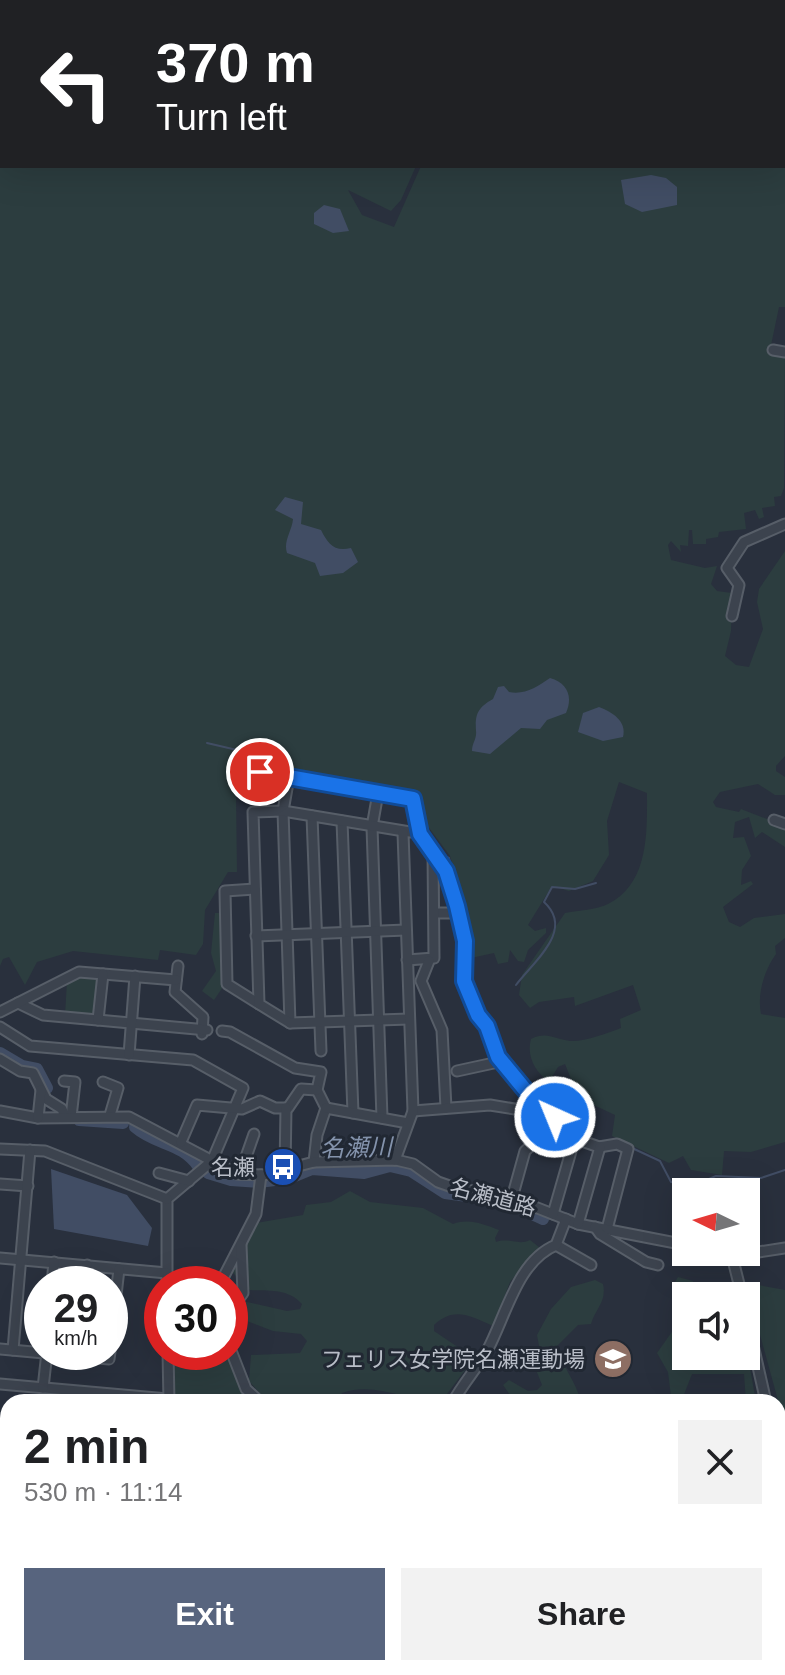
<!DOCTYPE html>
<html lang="en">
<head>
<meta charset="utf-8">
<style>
  :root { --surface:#fff; --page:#f2f2f2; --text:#202124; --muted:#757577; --accent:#57647e }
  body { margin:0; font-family:Helvetica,"Noto Sans JP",sans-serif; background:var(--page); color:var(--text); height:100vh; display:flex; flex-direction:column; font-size:30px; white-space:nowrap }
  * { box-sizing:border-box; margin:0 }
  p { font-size:26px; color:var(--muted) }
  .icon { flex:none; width:44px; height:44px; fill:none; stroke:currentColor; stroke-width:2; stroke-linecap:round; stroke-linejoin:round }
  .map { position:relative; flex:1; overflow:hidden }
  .side { position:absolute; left:0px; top:1394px; width:786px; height:282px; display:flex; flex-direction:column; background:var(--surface); border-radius:24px 24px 0 0; box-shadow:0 8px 32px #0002 }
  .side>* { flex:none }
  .guide { position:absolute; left:0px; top:0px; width:786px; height:168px; box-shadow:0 8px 32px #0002; background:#202124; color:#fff; overflow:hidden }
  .needle { width:52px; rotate:275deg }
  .buttons { position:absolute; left:672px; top:1178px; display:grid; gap:16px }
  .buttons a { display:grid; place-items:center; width:88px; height:88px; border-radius:0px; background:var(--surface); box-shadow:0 8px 32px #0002; font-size:40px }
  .speed { position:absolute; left:24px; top:1266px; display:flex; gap:16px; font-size:40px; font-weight:700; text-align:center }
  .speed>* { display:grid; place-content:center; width:104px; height:104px; border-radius:50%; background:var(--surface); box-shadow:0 8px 32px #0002; line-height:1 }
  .speed small { font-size:20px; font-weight:400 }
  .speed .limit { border:12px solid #d22; background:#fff; color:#111 }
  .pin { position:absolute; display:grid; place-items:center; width:68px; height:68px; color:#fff; margin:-34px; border:4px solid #fff; border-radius:50%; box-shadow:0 2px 8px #0007 }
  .me { position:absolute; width:88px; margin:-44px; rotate:316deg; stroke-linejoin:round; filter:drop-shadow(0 0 6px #0008) }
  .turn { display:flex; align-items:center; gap:28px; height:168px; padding:0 24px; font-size:36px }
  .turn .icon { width:104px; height:104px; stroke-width:2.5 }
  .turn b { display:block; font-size:56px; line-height:68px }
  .round { display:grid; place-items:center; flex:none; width:84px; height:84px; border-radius:0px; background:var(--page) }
  .headline { display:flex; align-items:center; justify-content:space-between; height:136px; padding:0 24px }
  h1 { font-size:48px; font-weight:600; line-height:60px }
  .action { display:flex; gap:16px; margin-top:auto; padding:16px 24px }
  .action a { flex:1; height:92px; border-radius:0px; background:var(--accent); color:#fff; font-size:32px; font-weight:600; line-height:92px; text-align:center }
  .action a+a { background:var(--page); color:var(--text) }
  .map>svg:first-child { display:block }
  .green { fill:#2c3d3f }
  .water { fill:#414d64 }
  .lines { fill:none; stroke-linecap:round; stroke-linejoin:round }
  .stream { stroke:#414d64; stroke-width:2 }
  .river { stroke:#414d64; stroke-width:12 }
  .minor-casing { stroke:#575e68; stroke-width:13 }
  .minor { stroke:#3c434e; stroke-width:9 }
  .route-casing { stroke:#114b97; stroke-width:20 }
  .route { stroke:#1a73e8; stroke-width:14 }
  .labels { text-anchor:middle; stroke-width:6; stroke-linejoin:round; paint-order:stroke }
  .poi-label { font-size:22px; fill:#b9bec8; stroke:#212833; text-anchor:end }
  .street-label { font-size:22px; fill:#b9bec8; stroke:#212833 }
  .water-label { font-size:24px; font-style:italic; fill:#8493ac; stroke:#212833 }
</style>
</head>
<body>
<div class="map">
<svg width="785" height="1675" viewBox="0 0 785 1675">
  <rect width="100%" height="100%" fill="#29303d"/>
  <g class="green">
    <path d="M0,0L362,2H2V166H416L401,200L391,211L348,190L362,215L394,227L421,166H785V307H779L770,350L785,354L784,488L781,496L774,497L775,506L762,508L764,517L759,519L755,510L744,513L746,529L719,532L718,537L706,539V544H693L692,530H689L688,546L680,545L681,552L671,541L668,545L671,560L705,568L717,566L711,584L717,591L732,593L731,631L725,656L736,665L749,667L763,629L757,602L759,589L785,551V756L776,766V771L785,777V795H775L758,784L720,792L713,802L716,807L739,812L741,809L785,826V847L762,832L755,838L749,817L735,822L733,838L744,837L751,856L742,870L741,885L751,881L753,884L723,907L729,922L740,927L754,918L785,914V938L775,946L776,954C764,971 757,994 761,1014L785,1018V1142L751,1152L724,1151L722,1175L691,1170L683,1156L669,1163L612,1136L615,1115L570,1094L571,1079L565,1064L558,1067L549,1082C536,1072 526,1057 531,1039C547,1031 554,1039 570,1041C584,1042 608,1033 621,1028L620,1019L641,1010L633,985L575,1006L574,997L539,1002L530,1008L519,995L522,975L565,913C579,910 596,910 608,904C649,883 647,833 647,793L619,782L607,821L609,855L593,881L569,891L552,886L528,925L535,931L546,928V933L528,950L524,962L518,961L510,950L508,962L498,964L494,953L471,958L463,897L450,856L427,825L419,793L264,768L244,795H236L237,872H228L205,910L203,944L196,955L160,950L158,960L73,951L37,962L25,985L9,957L3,959L0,966Z"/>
    <path d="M215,913H223L225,984L214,1000L202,991L216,971L211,953Z"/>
    <path d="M79,976L100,980L96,1016L65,1015L67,982Z"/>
    <path d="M350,1191L370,1202L423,1208L453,1224C469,1218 483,1224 499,1230L495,1238L496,1242C509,1237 518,1246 530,1240L539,1247L510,1282L493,1326C471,1316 454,1306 434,1325V1331L474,1358L441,1402C407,1402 376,1381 342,1393L339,1402H268L249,1381L251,1355L300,1353L307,1341L301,1334L273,1331L234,1316L238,1300L287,1311L300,1309L302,1304C288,1288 269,1291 250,1290L233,1273L232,1265L256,1223L303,1215L306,1205L331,1202Z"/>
    <path d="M678,1277L693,1281L690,1296H686V1356H695L699,1365L750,1368L756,1402H746L744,1374H692L683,1397L671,1396L668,1372L657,1353L681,1319V1290L674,1284Z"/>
    <path d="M595,1280L603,1284C607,1302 595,1309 591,1324L578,1325L557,1346C562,1367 576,1381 581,1402H515L503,1385L509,1380L528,1391L537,1390L542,1385L533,1362L540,1351L537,1335L551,1309L571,1287Z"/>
    <path d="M753,1284L785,1290V1426L747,1287Z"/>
    <path d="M174,1352H230L259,1402H175Z"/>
    <path d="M785,1635V1675H671L665,1668L677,1673L682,1668H778V1640Z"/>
  </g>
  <g class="water">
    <path d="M651,175L666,178L677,187V205L642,212L625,204L621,180Z"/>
    <path d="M324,205L340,209L349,231L333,233L314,224V213Z"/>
    <path d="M285,497L303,502L301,524L321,530C328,544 334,552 351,548L358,562L343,573L320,576L315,563L287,553C283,541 292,531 293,519L275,510Z"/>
    <path d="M550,678C568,683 573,697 566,713L547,720L540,729L521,728L490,754L472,751C472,743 477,739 476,731C475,715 477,708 493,699L498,687L504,686L509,692C525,695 537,687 550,678Z"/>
    <path d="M599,707C612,712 627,721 623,737L603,741L578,732L583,713Z"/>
    <path d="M51,1169L127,1195L152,1228L148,1246L54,1229Z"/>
  </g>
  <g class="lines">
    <g class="stream">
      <path d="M207,743L237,750L259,767"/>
      <path d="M438,853L449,858L456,891"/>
      <path d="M516,985C534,961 575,930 544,902L552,887L575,889L596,883"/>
      <path d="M511,1065C524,1078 532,1092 544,1105C553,1115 567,1117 579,1132"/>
      <path d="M632,1148L660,1161L671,1182L679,1183"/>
      <path d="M689,1182L697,1184L716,1176L761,1178L785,1170"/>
      <path d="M593,1668L597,1675"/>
    </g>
    <g class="river">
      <path d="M459,2L462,0"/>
      <path d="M0,1053L22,1066L37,1069L47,1088"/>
      <path d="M79,1120L123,1123"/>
      <path d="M135,1127C157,1146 181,1142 198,1166"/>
      <path d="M208,1173L231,1180L259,1182L290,1178L312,1169L364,1173L390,1166L411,1171L445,1193L504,1201L543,1219"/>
    </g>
    <g class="minor-casing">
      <g id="minor">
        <path d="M393,2L398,0"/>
        <path d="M784,44L785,43"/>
        <path d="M784,75L785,76"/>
        <path d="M773,350L785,352"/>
        <path d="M732,616L739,585L727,568L744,542L785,524"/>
        <path d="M260,772L413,799L420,834L446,871L465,941L464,981L498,1057L545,1114L563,1121L582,1141L599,1147L617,1144L628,1149L607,1229"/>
        <path d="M289,777L283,811L290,1023"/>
        <path d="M378,793L372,827L382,1118"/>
        <path d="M312,816L321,1051"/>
        <path d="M774,820L785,824"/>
        <path d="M342,821L353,1113"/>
        <path d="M255,889L225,891L227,984L259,1004"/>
        <path d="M434,913H459"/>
        <path d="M256,936L406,930"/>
        <path d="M407,960L434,958L433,853"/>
        <path d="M429,961L421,981L442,1030L446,1108"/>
        <path d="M178,966L175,992L203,1017L202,1034"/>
        <path d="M18,1003L43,1015L207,1030"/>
        <path d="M0,1012L79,972L176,980"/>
        <path d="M409,1019L290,1023L259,1004L253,812L283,811L410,832"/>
        <path d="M98,1020L103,974"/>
        <path d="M0,1027L30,1046L193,1060L243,1088L212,1161L167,1199V1284"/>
        <path d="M222,1031L230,1032L295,1068L321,1072L317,1090L326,1108L317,1135L314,1162"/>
        <path d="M129,1055L135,976"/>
        <path d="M0,1059L20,1071L33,1073L46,1099L62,1109L65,1117"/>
        <path d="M457,1071L503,1061"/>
        <path d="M64,1081L75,1082L71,1117"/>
        <path d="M103,1082L118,1088L110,1115"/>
        <path d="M326,1108L408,1123"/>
        <path d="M0,1111L38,1118L129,1117L237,1174L264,1175L314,1162L396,1160L413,1164L438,1182L455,1188L512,1198L578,1224L686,1245"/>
        <path d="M413,1111L490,1105L545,1114L546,1132L525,1151L512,1198"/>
        <path d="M38,1118L41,1090"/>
        <path d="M181,1142L197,1105L242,1109L260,1101L275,1108H288L301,1089L317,1090"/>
        <path d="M0,1149L45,1151L167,1199"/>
        <path d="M395,1160L413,1111L403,833"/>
        <path d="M285,1169L286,1108"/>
        <path d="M159,1173L189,1181"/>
        <path d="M240,1174L254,1134"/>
        <path d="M0,1184L28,1186"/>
        <path d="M553,1214L576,1134"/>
        <path d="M578,1224L600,1147"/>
        <path d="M595,1227L600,1234L646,1262L658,1265"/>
        <path d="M556,1245L591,1265"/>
        <path d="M715,1252L732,1256L785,1248"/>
        <path d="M732,1256L742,1296"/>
        <path d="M0,1258L167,1273"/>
        <path d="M52,1284L54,1262"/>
        <path d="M86,1284L87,1265"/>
        <path d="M220,1284L256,1214L261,1175"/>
        <path d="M230,1311L243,1293L241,1245"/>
        <path d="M746,1314L766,1402"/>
        <path d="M110,1348L119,1269"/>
        <path d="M230,1348L246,1389L260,1402"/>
        <path d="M0,1349L109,1359L110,1352"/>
        <path d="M13,1350L30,1150"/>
        <path d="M168,1352L169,1402"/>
        <path d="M0,1384L168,1399"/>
        <path d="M43,1388L47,1352"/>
        <path d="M453,1402C462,1385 477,1368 487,1351C506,1316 517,1261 556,1245L566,1219"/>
        <path d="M778,1437L785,1448"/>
        <path d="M778,1461L785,1457"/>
        <path d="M778,1545L785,1541"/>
        <path d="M0,1628L8,1631"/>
        <path d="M215,1668L216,1675"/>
        <path d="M281,1668L282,1675"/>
        <path d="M485,1668L486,1675"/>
        <path d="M522,1668L523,1675"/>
        <path d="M558,1668L559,1675"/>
        <path d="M657,1668L659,1675"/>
        <path d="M333,1675L373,1668"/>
      </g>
    </g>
    <use href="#minor" class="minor"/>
  </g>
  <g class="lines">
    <g class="route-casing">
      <path id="route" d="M260,772L413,799L420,834L446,871L457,906L465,941L464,981L478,1015L487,1026L498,1057L545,1114L555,1117"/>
    </g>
    <use href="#route" class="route"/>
  </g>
  <defs>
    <g id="bus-disc" transform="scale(2)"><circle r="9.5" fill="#1a4fb4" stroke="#212833"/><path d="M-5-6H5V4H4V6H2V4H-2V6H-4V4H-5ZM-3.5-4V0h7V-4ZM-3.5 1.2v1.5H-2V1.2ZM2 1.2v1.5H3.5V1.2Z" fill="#fff"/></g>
    <g id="university-disc" transform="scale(2)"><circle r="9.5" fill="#8d6e63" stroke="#212833"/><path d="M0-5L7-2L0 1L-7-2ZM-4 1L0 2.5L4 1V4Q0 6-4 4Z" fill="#fff"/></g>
  </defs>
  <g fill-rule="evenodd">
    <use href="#bus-disc" x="283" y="1167"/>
    <use href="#university-disc" x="613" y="1359"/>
  </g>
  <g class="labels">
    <g class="poi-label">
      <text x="255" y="1175">名瀬</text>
      <text x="585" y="1367">フェリス女学院名瀬運動場</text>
    </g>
    <g class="street-label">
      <text transform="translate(493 1197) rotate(15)" y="8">名瀬道路</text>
    </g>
    <g class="water-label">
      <text transform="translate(356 1148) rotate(-1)" y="8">名瀬川</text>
    </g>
  </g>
</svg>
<div class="buttons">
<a><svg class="needle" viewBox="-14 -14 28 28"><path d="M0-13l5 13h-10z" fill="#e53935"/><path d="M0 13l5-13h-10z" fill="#757577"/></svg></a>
<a><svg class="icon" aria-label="sound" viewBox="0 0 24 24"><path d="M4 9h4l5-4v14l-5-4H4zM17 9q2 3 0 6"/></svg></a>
</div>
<div class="speed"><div>29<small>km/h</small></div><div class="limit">30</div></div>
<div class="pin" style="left:260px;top:772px;background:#d93025"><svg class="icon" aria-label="arrive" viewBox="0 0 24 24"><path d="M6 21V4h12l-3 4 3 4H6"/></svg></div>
<svg class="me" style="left:555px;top:1117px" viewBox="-20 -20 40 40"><circle r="17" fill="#1a73e8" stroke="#fff" stroke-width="3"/><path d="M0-11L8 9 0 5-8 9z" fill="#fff"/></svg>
<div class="guide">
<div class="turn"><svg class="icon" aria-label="left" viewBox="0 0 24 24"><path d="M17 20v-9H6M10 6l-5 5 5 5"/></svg><div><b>370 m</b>Turn left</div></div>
</div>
<section class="side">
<div class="headline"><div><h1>2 min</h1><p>530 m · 11:14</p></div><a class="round"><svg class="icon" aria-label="close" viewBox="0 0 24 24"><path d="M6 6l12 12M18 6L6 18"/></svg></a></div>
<div class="action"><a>Exit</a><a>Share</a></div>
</section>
</div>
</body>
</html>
